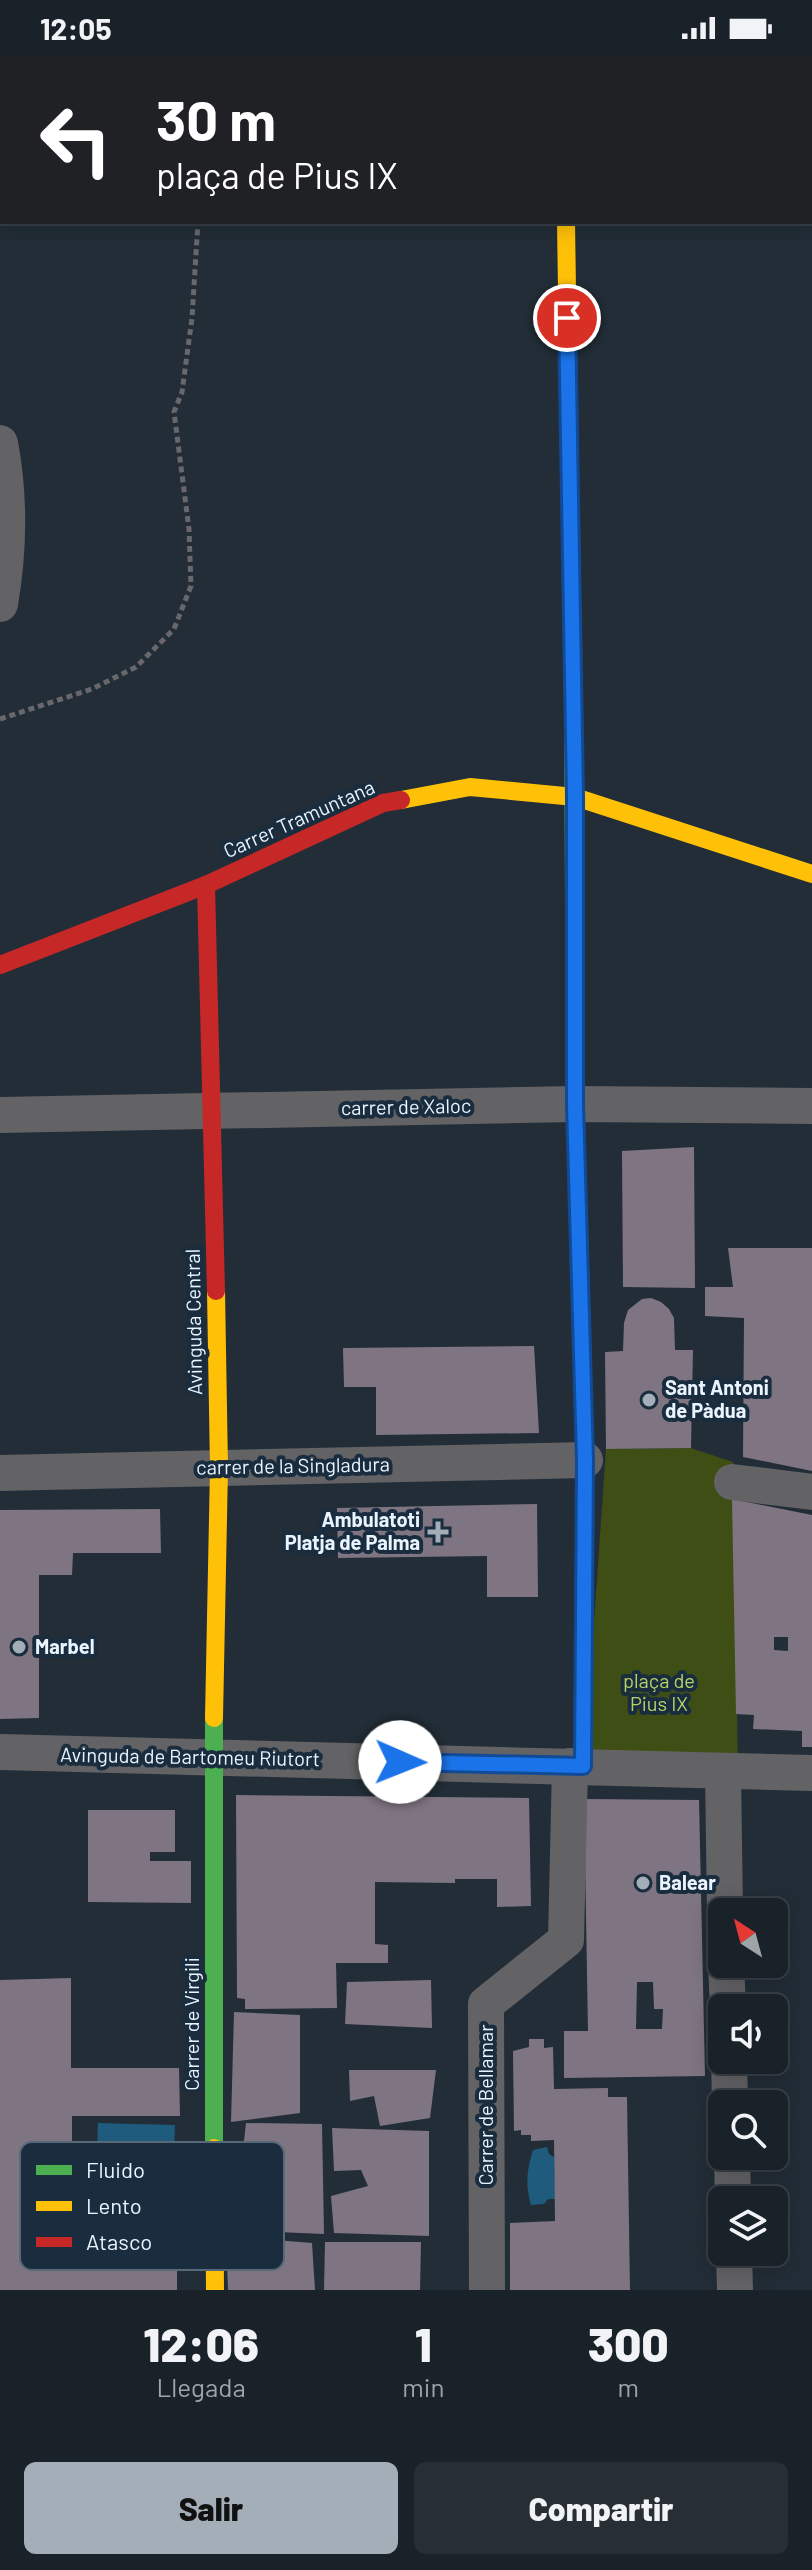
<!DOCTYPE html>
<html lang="es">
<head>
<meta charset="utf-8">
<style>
  :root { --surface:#1a2229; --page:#272f35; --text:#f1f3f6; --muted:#9fa4a8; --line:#383f46; --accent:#a4aeb8 }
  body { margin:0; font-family:Barlow,sans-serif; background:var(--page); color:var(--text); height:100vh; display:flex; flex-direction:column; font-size:30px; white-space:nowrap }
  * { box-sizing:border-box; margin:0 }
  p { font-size:26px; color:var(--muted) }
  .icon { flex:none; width:44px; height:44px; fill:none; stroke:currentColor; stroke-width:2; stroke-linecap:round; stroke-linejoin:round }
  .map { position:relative; height:2234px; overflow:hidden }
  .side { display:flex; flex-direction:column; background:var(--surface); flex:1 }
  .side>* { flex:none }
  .banner { position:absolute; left:0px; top:0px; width:812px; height:168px; box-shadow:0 4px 20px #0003,0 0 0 2px var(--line); background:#202124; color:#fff; overflow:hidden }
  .needle { width:52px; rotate:324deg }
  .tools { position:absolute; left:708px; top:1842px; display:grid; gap:16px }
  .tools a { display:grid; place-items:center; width:80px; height:80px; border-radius:12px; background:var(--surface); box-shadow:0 4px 20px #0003,0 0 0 2px var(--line); font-size:40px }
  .pin { position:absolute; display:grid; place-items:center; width:68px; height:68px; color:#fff; margin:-34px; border:4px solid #fff; border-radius:50%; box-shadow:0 2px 8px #0007 }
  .me { position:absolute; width:88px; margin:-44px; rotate:91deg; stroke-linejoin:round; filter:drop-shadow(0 0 6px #0008) }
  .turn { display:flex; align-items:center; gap:28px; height:168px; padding:0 24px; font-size:36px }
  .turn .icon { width:104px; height:104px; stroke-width:2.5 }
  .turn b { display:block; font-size:56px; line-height:68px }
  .eta { display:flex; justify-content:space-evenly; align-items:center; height:136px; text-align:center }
  .eta b { font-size:48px; font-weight:800; line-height:56px }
  .primary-button { display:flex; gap:16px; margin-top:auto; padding:16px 24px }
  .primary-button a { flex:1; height:92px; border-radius:12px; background:var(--accent); color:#111; font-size:32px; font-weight:800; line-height:92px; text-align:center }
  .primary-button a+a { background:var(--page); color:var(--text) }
  .status { display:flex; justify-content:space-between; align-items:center; height:56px; padding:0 40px; background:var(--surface); direction:ltr }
  .status svg { height:22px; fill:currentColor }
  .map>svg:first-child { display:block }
  .green { fill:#3f4e14 }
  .water { fill:#1e5b7d }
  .building { fill:#7f7582; fill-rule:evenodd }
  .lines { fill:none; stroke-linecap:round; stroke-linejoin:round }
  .path { stroke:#68686c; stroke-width:5; stroke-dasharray:6 4; stroke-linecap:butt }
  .street { stroke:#636265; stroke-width:36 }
  .fast { stroke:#4caf50; stroke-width:18 }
  .slow { stroke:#ffc107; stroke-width:18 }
  .jam { stroke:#c62828; stroke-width:18 }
  .route-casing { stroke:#114b97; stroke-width:20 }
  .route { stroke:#1a73e8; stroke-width:14 }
  .poi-dot { fill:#a4aeb8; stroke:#1a2d3f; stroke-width:3 }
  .labels { text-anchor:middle; stroke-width:8; stroke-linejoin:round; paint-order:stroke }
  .street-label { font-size:20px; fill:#eaf4fe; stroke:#1a2d3f }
  .poi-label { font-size:20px; font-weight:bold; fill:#eaf4fe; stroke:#1a2d3f; text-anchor:start }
  .park-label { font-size:20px; fill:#b4d266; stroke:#1a2d3f }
  .key { fill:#1a2d3f; stroke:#586978; stroke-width:2 }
  .key-label { font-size:22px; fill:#eaf4fe }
</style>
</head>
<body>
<div class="status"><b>12:05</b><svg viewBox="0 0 49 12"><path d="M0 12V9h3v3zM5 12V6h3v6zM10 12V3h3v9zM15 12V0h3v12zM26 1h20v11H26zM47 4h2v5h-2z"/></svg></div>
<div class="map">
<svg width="812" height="2234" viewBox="0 0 812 2234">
  <rect width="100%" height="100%" fill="#222d37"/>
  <path class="green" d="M691,1392L733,1406L738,1716L584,1710L606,1393Z"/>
  <g class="water">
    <path d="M98,2067L175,2069L174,2096L97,2095Z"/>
    <path d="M547,2091L549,2098L554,2101L555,2143H548L544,2148L531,2149C525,2128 527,2113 533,2094Z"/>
  </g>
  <g class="building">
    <path d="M694,1091L695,1232L623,1231L622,1095Z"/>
    <path d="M728,1192H812V1415L743,1401L744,1262L705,1260V1231H733Z"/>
    <path d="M651,1242L661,1246L669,1253L674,1262L675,1294H693L691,1392L606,1393L605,1296L623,1295L624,1267L628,1254L642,1243Z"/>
    <path d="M534,1290L539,1377L376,1379V1331H344L343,1292Z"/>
    <path d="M732,1443L812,1459V1691H802V1675L753,1673L754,1659L736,1658ZM774,1581H788V1595L774,1594Z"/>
    <path d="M537,1448L538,1541H487V1500L338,1502L337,1452Z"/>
    <path d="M160,1453L161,1497H73L72,1519H39V1662L0,1663V1454Z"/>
    <path d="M236,1739L529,1742L531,1850L497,1851V1823H455V1827L375,1826V1888L388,1889V1907H336L337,1952L245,1953V1943L237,1942Z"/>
    <path d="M584,1743L699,1744L705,2020L564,2022V1975H588ZM637,1926H653L654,1953H663L662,1973H636Z"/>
    <path d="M88,1754H175V1796H150V1805H191V1847L88,1846Z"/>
    <path d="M71,1922V2012H179L180,2060H72V2175L138,2176L137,2191L177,2193V2234H0V1924Z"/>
    <path d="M431,1924L432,1972L345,1968L347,1926Z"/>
    <path d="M234,1956L300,1959V2057L231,2066Z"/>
    <path d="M529,1983H544V1992L553,1991L554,2033L608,2032V2041H627L630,2234H510V2167L555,2165L554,2084L531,2085V2079H521V2074L514,2075L513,1995L529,1991Z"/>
    <path d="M349,2014H436L430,2062L380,2070L374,2040L350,2045Z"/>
    <path d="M246,2067L322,2068L324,2178L234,2174Z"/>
    <path d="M332,2072L429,2075V2180L334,2177L331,2140L368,2130L361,2114L334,2115Z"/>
    <path d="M226,2180L312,2187L315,2234H228Z"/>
    <path d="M325,2186H421L420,2234H324Z"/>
  </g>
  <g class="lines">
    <g class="path">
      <path d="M9,0L13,2"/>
      <path d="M210,0L211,2"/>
      <path d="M0,663L92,633L136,611L174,573L191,530L189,473L174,356L182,336L192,262L198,166"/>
    </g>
    <g class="street">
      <path d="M810,44H812"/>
      <path d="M0,387C10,440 9,495 0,548"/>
      <path d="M0,1059L575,1048L812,1050"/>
      <path d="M0,1417L585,1404"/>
      <path d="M732,1426L812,1436"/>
      <path d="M0,1696L812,1717"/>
      <path d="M723,1716L725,1856"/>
      <path d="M726,1908L728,1952"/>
      <path d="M729,2004L730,2048"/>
      <path d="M732,2100L733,2144"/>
      <path d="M734,2196L735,2234"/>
      <path d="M487,2234L486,1948L566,1884L570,1710"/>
    </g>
    <g class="fast">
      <path d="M573,642L575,1048L580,1211"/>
      <path d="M214,1662V2092"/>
    </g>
    <g class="slow">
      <path d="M566,166L573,642"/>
      <path d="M401,744L470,731L575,741L812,818"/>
      <path d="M580,1211L585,1404L583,1710"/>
      <path d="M214,1662L219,1412L216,1235"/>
      <path d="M214,2092L215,2234"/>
    </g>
    <g class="jam">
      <path d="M206,829L216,1235"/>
      <path d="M0,909L206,829L383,747L401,744"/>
    </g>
  </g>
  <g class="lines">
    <g class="route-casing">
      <path id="route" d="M400,1706L583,1710L585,1404L575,1048V741L567,262"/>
    </g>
    <use href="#route" class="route"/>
  </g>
  <g class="poi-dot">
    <circle cx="649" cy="1344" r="8"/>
    <path d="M434 1464h8v8h8v8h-8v8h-8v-8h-8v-8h8z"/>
    <circle cx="19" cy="1591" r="8"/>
    <circle cx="643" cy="1827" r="8"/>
  </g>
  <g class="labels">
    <g class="street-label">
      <text transform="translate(299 763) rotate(-24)" y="7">Carrer Tramuntana</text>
      <text transform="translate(406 1051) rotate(-1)" y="7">carrer de Xaloc</text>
      <text transform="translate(194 1266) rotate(-91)" y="7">Avinguda Central</text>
      <text transform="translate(293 1410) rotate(-1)" y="7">carrer de la Singladura</text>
      <text transform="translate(190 1701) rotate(1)" y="7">Avinguda de Bartomeu Riutort</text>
      <text transform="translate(192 1968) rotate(-90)" y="7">Carrer de Virgili</text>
      <text transform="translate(486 2049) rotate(-90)" y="7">Carrer de Bellamar</text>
    </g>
    <g class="poi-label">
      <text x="665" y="1339">Sant Antoni<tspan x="665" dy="23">de Pàdua</tspan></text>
      <text x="420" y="1471" text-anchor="end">Ambulatoti<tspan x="420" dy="23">Platja de Palma</tspan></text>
      <text x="35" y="1598">Marbel</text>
      <text x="659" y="1834">Balear</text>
    </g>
    <g class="park-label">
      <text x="659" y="1632">plaça de<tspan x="659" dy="23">Pius IX</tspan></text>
    </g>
  </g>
  <rect x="20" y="2086" width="264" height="128" rx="12" class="key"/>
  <rect x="36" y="2109" width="36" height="10" fill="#4caf50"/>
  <rect x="36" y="2145" width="36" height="10" fill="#ffc107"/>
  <rect x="36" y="2181" width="36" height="10" fill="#c62828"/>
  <g class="key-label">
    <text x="86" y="2122">Fluido</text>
    <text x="86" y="2158">Lento</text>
    <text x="86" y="2194">Atasco</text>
  </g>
</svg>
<div class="tools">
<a><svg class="needle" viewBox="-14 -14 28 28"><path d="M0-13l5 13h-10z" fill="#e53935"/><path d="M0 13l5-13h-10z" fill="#9fa4a8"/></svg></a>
<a><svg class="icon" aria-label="sound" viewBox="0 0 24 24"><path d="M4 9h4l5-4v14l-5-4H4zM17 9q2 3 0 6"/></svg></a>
<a><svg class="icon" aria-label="search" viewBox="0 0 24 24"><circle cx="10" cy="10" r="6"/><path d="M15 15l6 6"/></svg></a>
<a><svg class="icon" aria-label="layers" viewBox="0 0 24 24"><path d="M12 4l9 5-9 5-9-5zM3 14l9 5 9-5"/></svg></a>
</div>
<div class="pin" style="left:567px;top:262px;background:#d93025"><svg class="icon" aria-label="arrive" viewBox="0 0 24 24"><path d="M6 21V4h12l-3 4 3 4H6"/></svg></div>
<svg class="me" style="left:400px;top:1706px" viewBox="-20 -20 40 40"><circle r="19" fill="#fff"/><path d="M0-13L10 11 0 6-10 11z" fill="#1a73e8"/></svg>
<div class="banner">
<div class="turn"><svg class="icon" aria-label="left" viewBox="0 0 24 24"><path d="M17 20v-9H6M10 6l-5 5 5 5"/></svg><div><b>30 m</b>plaça de Pius IX</div></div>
</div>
</div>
<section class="side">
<div class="eta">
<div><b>12:06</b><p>Llegada</p></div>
<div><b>1</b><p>min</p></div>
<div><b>300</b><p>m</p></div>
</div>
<div class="primary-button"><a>Salir</a><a>Compartir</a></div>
</section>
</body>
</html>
